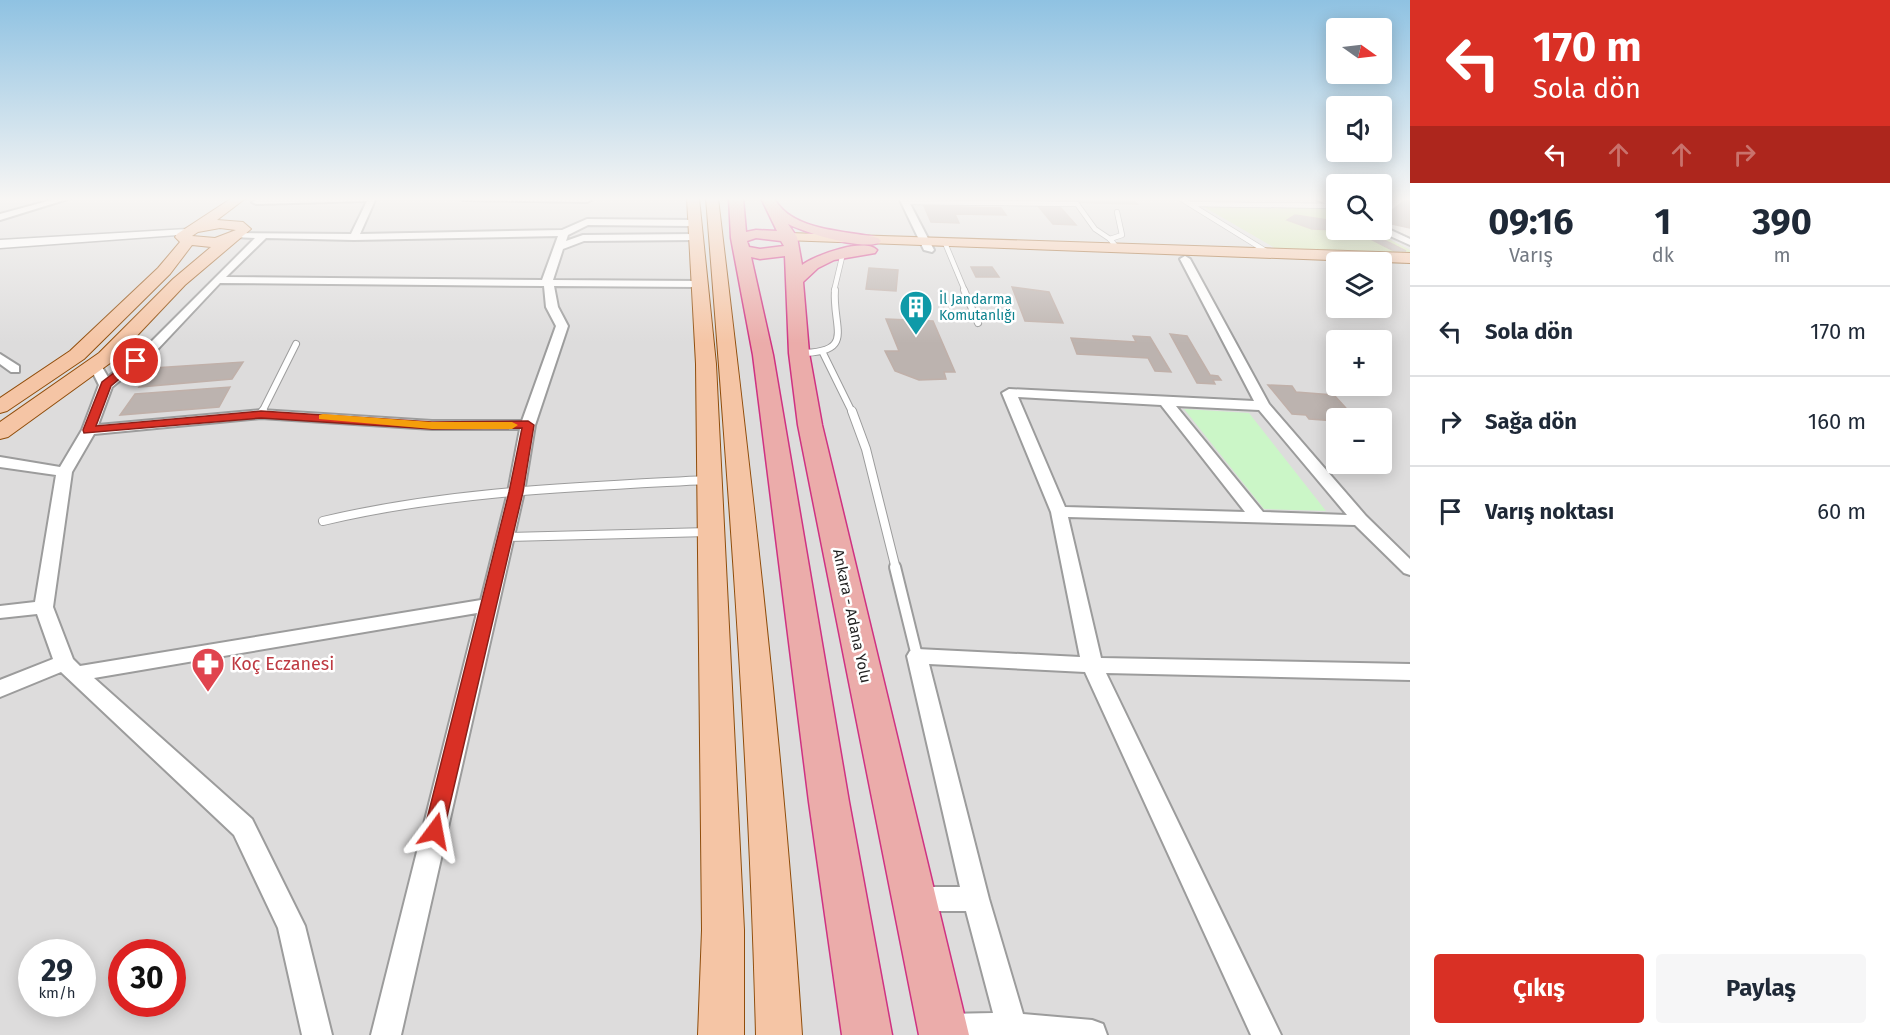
<!DOCTYPE html>
<html lang="tr">
<head>
<meta charset="utf-8">
<style>
  :root { --surface:#fff; --page:#f6f6f7; --text:#1f2937; --muted:#747a83; --line:#e0e1e3; --accent:#d93025 }
  body { margin:0; font-family:"Fira Sans",sans-serif; background:var(--page); color:var(--text); height:100vh; display:flex; flex-direction:column; font-size:22px; white-space:nowrap }
  * { box-sizing:border-box; margin:0 }
  p { font-size:20px; color:var(--muted) }
  .icon { flex:none; width:33px; height:33px; fill:none; stroke:currentColor; stroke-width:2; stroke-linecap:round; stroke-linejoin:round }
  .map { position:relative; flex:1; overflow:hidden }
  .details { display:flex; flex-direction:column; background:var(--surface); width:480px }
  .details>* { flex:none }
  .banner { background:#d93025; color:#fff; overflow:hidden }
  .needle { width:39px; rotate:104deg }
  .fabs { position:absolute; left:1326px; top:18px; display:grid; gap:12px }
  .fabs a { display:grid; place-items:center; width:66px; height:66px; border-radius:6px; background:var(--surface); box-shadow:0 3px 15px #0003; font-size:30px }
  .speed { position:absolute; left:18px; top:939px; display:flex; gap:12px; font-size:30px; font-weight:700; text-align:center }
  .speed>* { display:grid; place-content:center; width:78px; height:78px; border-radius:50%; background:var(--surface); box-shadow:0 3px 15px #0003; line-height:1 }
  .speed small { font-size:15px; font-weight:400 }
  .speed .limit { border:9px solid #d22; background:#fff; color:#111 }
  .pin { position:absolute; display:grid; place-items:center; width:51px; height:51px; color:#fff; margin:-26px; border:3px solid #fff; border-radius:50%; box-shadow:0 2px 6px #0007 }
  .me { position:absolute; width:66px; margin:-33px; rotate:13deg; stroke-linejoin:round; filter:drop-shadow(0 0 4px #0008) }
  .turn { display:flex; align-items:center; gap:21px; height:126px; padding:0 24px; font-size:27px }
  .turn .icon { width:78px; height:78px; stroke-width:2.5 }
  .turn b { display:block; font-size:42px; line-height:51px }
  .lanes { display:flex; align-items:center; height:57px; padding:0 24px; background:#0003; justify-content:center; gap:30px; direction:ltr }
  .lanes .off { opacity:.35 }
  .eta { display:flex; justify-content:space-evenly; align-items:center; height:102px; text-align:center }
  .eta b { font-size:36px; font-weight:700; line-height:42px }
  .cta { display:flex; gap:12px; margin-top:auto; padding:12px 24px }
  .cta a { flex:1; height:69px; border-radius:6px; background:var(--accent); color:#fff; font-size:24px; font-weight:700; line-height:69px; text-align:center }
  .cta a+a { background:var(--page); color:var(--text) }
  ul { padding:0; list-style:none }
  li { display:flex; align-items:center; gap:18px; height:90px; padding:0 24px; border-top:2px solid var(--line) }
  li div { flex:1 }
  li b { display:block; font-size:22px }
  li em { font-style:normal }
  main { display:flex; flex:1; min-height:0 }
  .map>svg:first-child { display:block }
  .residential { fill:#dddcdc; fill-rule:evenodd }
  .grass { fill:#d3e6b0 }
  .park { fill:#cbf6c7 }
  .building { fill:#bcb3af; stroke:#c0b0a9; stroke-width:1.5 }
  .lines { fill:none; stroke-linecap:round; stroke-linejoin:round }
  .service-far3-casing { stroke:#9c9c9c; stroke-width:6 }
  .service-far2-casing { stroke:#9c9c9c; stroke-width:8 }
  .service-far1-casing { stroke:#9c9c9c; stroke-width:10 }
  .service-casing { stroke:#9c9c9c; stroke-width:14 }
  .minor-casing { stroke:#9c9c9c; stroke-width:4 }
  .tertiary-casing { stroke:#9c9c9c; stroke-width:3 }
  .primary-casing { stroke:#904d0b; stroke-width:2 }
  .trunk-casing { stroke:#cf3282; stroke-width:3 }
  .service-far3 { stroke:#fff; stroke-width:4.5 }
  .service-far2 { stroke:#fff; stroke-width:6 }
  .service-far1 { stroke:#fff; stroke-width:8 }
  .service { stroke:#fff; stroke-width:10 }
  .minor { fill:#fff; fill-rule:evenodd }
  .tertiary { fill:#fff; fill-rule:evenodd }
  .primary { fill:#f5c5a5; fill-rule:evenodd }
  .trunk { fill:#ebacaa; fill-rule:evenodd }
  .route { fill:#d93025; stroke:#8d1f18; stroke-width:1.5 }
  .slow { fill:#f59e0b }
  .labels { text-anchor:middle; stroke-width:5; stroke-linejoin:round; paint-order:stroke }
  .far-culture-label { font-size:14px; fill:#0d838f; stroke:#fff; text-anchor:start }
  .street-label { font-size:15px; fill:#1f1f1f; stroke:#fff }
  .near-health-label { font-size:18px; fill:#be3a42; stroke:#fff; text-anchor:start }
</style>
</head>
<body>
<main>
<div class="map">
<svg width="1410" height="1035" viewBox="0 0 1410 1035">
  <rect width="100%" height="100%" fill="#efebe6"/>
  <path class="residential" d="M0,198H1311L1336,210V230H1376L1410,246V1035H0ZM1336,262H1382V308H1336ZM1336,340H1382V386H1336ZM1336,418H1382V464H1336ZM32,952H82V1004H32ZM122,952H172V1004H122Z"/>
  <path class="grass" d="M1204,207L1329,208L1336,212V230H1371L1410,250V254L1280,251Z"/>
  <path class="park" d="M1184,409L1249,413L1326,511L1264,509Z"/>
  <g class="building">
    <path d="M1060,198H1130L1137,204L1063,202Z"/>
    <path d="M1405,200L1410,201V228L1382,222V218Z"/>
    <path d="M924,206L1001,208L1006,215L955,214L959,223L931,222Z"/>
    <path d="M1038,206L1060,207L1076,225L1053,224Z"/>
    <path d="M1295,215L1334,221L1337,230L1312,229L1287,220Z"/>
    <path d="M1353,230H1364L1406,251H1394Z"/>
    <path d="M971,267H992L999,277H976Z"/>
    <path d="M869,268L898,270L896,291L866,289Z"/>
    <path d="M1012,287L1049,292L1063,323L1025,321Z"/>
    <path d="M886,319L933,321L955,372H944L946,379L919,380L895,371L885,351H899Z"/>
    <path d="M1170,334L1187,336L1210,375L1218,376L1221,380H1213L1215,384L1197,383Z"/>
    <path d="M1133,336L1150,337L1171,372L1155,371L1148,358L1077,354L1071,338L1136,342Z"/>
    <path d="M243,362L232,379L139,387L153,368Z"/>
    <path d="M1268,385L1292,386L1296,392L1334,395L1355,418H1336V421L1309,419L1306,415L1292,414Z"/>
    <path d="M230,387L219,407L120,415L135,394Z"/>
  </g>
  <g class="lines">
    <g class="service-far3-casing">
      <g id="service-far3">
        <path d="M1180,198L1269,253"/>
        <path d="M905,202L1077,204L1095,229L1110,239L1118,249"/>
        <path d="M1190,204L1334,206"/>
        <path d="M1110,239L1122,235L1117,212"/>
        <path d="M945,243L965,291"/>
        <path d="M834,291L843,253"/>
      </g>
    </g>
    <g class="service-far2-casing">
      <g id="service-far2">
        <path d="M964,290L978,323"/>
        <path d="M799,353C857,353 832,328 835,290"/>
        <path d="M823,353L852,412"/>
        <path d="M262,412L296,344"/>
      </g>
    </g>
    <g class="service-far1-casing">
      <g id="service-far1">
        <path d="M852,411L866,449L896,569"/>
        <path d="M261,414L263,411"/>
        <path d="M323,521C449,491 577,487 706,480"/>
        <path d="M505,537L709,532"/>
      </g>
    </g>
    <g class="service-casing">
      <path id="service" d="M895,567L917,656"/>
    </g>
    <g class="minor-casing">
      <g id="minor">
        <path d="M59,198H71L0,220V214Z"/>
        <path d="M309,198H376L360,234L562,230L587,219L694,220L698,223L694,226L588,225L568,235L566,241L583,235L694,234L699,237L694,240L584,241L563,249L553,280L699,281L704,284L699,287L554,286L558,307L568,326L535,425L524,492L401,1035H371L477,613L94,678L252,819L305,926L332,1035H302L278,928L234,835L61,672L0,697V680L53,659L37,614L0,618V606L35,602L56,475L0,467V457L60,467L82,430L99,385L89,365L91,362H99L108,377L147,346L255,238L234,237V233L351,234L367,201L256,204L252,202L256,200ZM558,236L542,280L226,277L266,238L354,240ZM220,283L544,286L546,307L556,326L522,421H432L261,410L98,425L112,387L155,352ZM261,418L432,429H520L508,492L481,600L80,666L73,659L53,607L72,472L94,434Z"/>
        <path d="M459,198H588L591,200L587,202L463,200Z"/>
        <path d="M899,198H907L934,250L932,252L924,250Z"/>
        <path d="M1314,198H1324L1336,204V209Z"/>
        <path d="M1382,226L1410,239V245L1379,231Z"/>
        <path d="M1185,256L1190,259L1269,404L1366,516L1410,559V575L1404,573L1355,525L1068,517L1101,658L1410,664V680L1106,673L1281,1035H1251L1085,672L929,664L989,899L1023,1014L1092,1020L1103,1024L1107,1035H934L931,1029L935,1018L946,1014L993,1013L966,911H916L907,908L903,899L907,890L916,887H960L907,656L910,651L917,649L1080,657L1051,512L1002,393L1009,389L1254,401L1180,259ZM1018,397L1161,405L1245,512L1065,507ZM1176,406L1259,410L1347,515L1263,512Z"/>
        <path d="M0,354L19,366V372H11L0,364Z"/>
      </g>
    </g>
    <g class="tertiary-casing">
      <path id="tertiary" d="M187,229L191,230V234L0,248V240Z"/>
    </g>
    <g class="primary-casing">
      <g id="primary">
        <path d="M232,198H246L217,220L243,222L251,229L185,285L113,361L8,437L0,439V422L99,353L173,279L211,247L192,245L170,274L84,359L7,411L0,413V398L70,351L158,268L180,242L175,237L177,234ZM220,228L236,230L215,238L192,236L198,232Z"/>
        <path d="M687,198H699L716,364L744,930V1035H698L702,930L696,364Z"/>
        <path d="M706,198H718C751,476 784,755 802,1035H756C749,755 728,477 706,198Z"/>
        <path d="M789,233L1410,253V263L784,240V234Z"/>
      </g>
    </g>
    <g class="trunk-casing">
      <path id="trunk" d="M729,198H743L746,232L756,230L777,231L761,198H774C792,232 846,230 878,238L881,241C869,253 803,232 788,224L797,237L802,265C815,255 865,237 877,250L875,253L834,260L818,268L803,282L809,353L822,425L969,1035H919L798,425L789,353L785,256L760,259L751,257L773,355L849,802L892,1035H842L809,802L753,355L731,238ZM756,238L781,241L784,246L760,249L749,247L747,241Z"/>
    </g>
    <use href="#service-far3" class="service-far3"/>
    <use href="#service-far2" class="service-far2"/>
    <use href="#service-far1" class="service-far1"/>
    <use href="#service" class="service"/>
    <use href="#minor" class="minor"/>
    <use href="#tertiary" class="tertiary"/>
    <use href="#primary" class="primary"/>
    <use href="#trunk" class="trunk"/>
  </g>
  <linearGradient id="sky" x2="0" y2="1"><stop stop-color="#8fc2e2"/><stop offset="0.58" stop-color="#f8f6f4"/><stop offset="1" stop-color="#f8f6f4" stop-opacity="0"/></linearGradient>
  <rect width="1410" height="343" fill="url(#sky)"/>
  <path class="route" d="M132,359L141,361L111,386L96,426L261,411L432,422L528,421L534,425L523,492L442,838L435,840L427,838L424,831L509,492L522,428L432,429L261,418L84,433L83,430L102,382Z"/>
  <path class="slow" d="M323,414L432,422H512L518,425L512,429H432L319,419V415Z"/>
  <defs>
    <g id="building-pin" transform="scale(1.725)"><path d="M0 17L-7.5 6A9.5 9.5 0 1 1 7.5 6Z" fill="#0f9aa8" stroke="#fff"/><path d="M-4-6H4V6H1V3H-1V6H-4ZM-2.5-4.3h1.7v1.8h-1.7ZM.8-4.3h1.7v1.8H.8ZM-2.5-1h1.7V.8h-1.7ZM.8-1h1.7V.8H.8Z" fill="#fff"/></g>
    <g id="pharmacy-pin" transform="scale(1.725)"><path d="M0 17L-7.5 6A9.5 9.5 0 1 1 7.5 6Z" fill="#e0444e" stroke="#fff"/><path d="M-2-6h4v4h4v4h-4v4h-4v-4h-4v-4h4Z" fill="#fff"/></g>
  </defs>
  <g fill-rule="evenodd">
    <use href="#building-pin" x="916" y="307"/>
    <use href="#pharmacy-pin" x="208" y="664"/>
  </g>
  <g class="labels">
    <g class="far-culture-label">
      <text x="939" y="304">İl Jandarma<tspan x="939" dy="16">Komutanlığı</tspan></text>
    </g>
    <g class="street-label">
      <text transform="translate(852 616) rotate(78)" y="5">Ankara - Adana Yolu</text>
    </g>
    <g class="near-health-label">
      <text x="231" y="670">Koç Eczanesi</text>
    </g>
  </g>
</svg>
<div class="fabs">
<a><svg class="needle" viewBox="-14 -14 28 28"><path d="M0-13l5 13h-10z" fill="#e53935"/><path d="M0 13l5-13h-10z" fill="#747a83"/></svg></a>
<a><svg class="icon" aria-label="sound" viewBox="0 0 24 24"><path d="M4 9h4l5-4v14l-5-4H4zM17 9q2 3 0 6"/></svg></a>
<a><svg class="icon" aria-label="search" viewBox="0 0 24 24"><circle cx="10" cy="10" r="6"/><path d="M15 15l6 6"/></svg></a>
<a><svg class="icon" aria-label="layers" viewBox="0 0 24 24"><path d="M12 4l9 5-9 5-9-5zM3 14l9 5 9-5"/></svg></a>
<a>+</a>
<a>−</a>
</div>
<div class="speed"><div>29<small>km/h</small></div><div class="limit">30</div></div>
<div class="pin" style="left:136px;top:361px;background:#d93025"><svg class="icon" aria-label="arrive" viewBox="0 0 24 24"><path d="M6 21V4h12l-3 4 3 4H6"/></svg></div>
<svg class="me" style="left:435px;top:831px" viewBox="-20 -20 40 40"><path d="M0-17L14 15 0 8-14 15z" fill="#d93025" stroke="#fff" stroke-width="4"/></svg>
</div>
<section class="details">
<div class="banner">
<div class="turn"><svg class="icon" aria-label="left" viewBox="0 0 24 24"><path d="M17 20v-9H6M10 6l-5 5 5 5"/></svg><div><b>170 m</b>Sola dön</div></div>
<div class="lanes"><svg class="icon" aria-label="left" viewBox="0 0 24 24"><path d="M17 20v-9H6M10 6l-5 5 5 5"/></svg><svg class="icon off" aria-label="ahead" viewBox="0 0 24 24"><path d="M12 20V5M6 11l6-6 6 6"/></svg><svg class="icon off" aria-label="ahead" viewBox="0 0 24 24"><path d="M12 20V5M6 11l6-6 6 6"/></svg><svg class="icon off" aria-label="right" viewBox="0 0 24 24"><path d="M7 20v-9h11M14 6l5 5-5 5"/></svg></div>
</div>
<div class="eta">
<div><b>09:16</b><p>Varış</p></div>
<div><b>1</b><p>dk</p></div>
<div><b>390</b><p>m</p></div>
</div>
<ul>
<li><svg class="icon" aria-label="left" viewBox="0 0 24 24"><path d="M17 20v-9H6M10 6l-5 5 5 5"/></svg><div><b>Sola dön</b></div><em>170 m</em></li>
<li><svg class="icon" aria-label="right" viewBox="0 0 24 24"><path d="M7 20v-9h11M14 6l5 5-5 5"/></svg><div><b>Sağa dön</b></div><em>160 m</em></li>
<li><svg class="icon" aria-label="arrive" viewBox="0 0 24 24"><path d="M6 21V4h12l-3 4 3 4H6"/></svg><div><b>Varış noktası</b></div><em>60 m</em></li>
</ul>
<div class="cta"><a>Çıkış</a><a>Paylaş</a></div>
</section>
</main>
</body>
</html>
